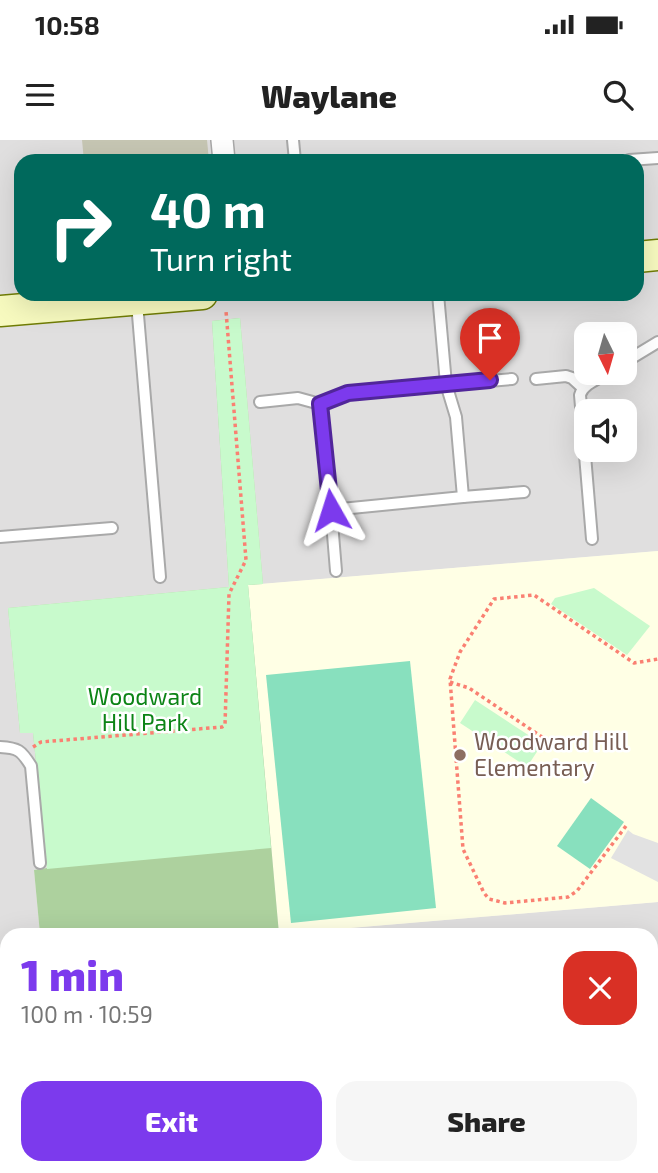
<!DOCTYPE html>
<html lang="en">
<head>
<meta charset="utf-8">
<style>
  :root { --surface:#fff; --page:#f6f6f6; --text:#222; --muted:#767676; --accent:#7c3aed }
  body { margin:0; font-family:"Exo 2",sans-serif; background:var(--page); color:var(--text); height:100vh; display:flex; flex-direction:column; font-size:26px; white-space:nowrap }
  * { box-sizing:border-box; margin:0 }
  p { font-size:23px; color:var(--muted) }
  .icon { flex:none; width:38px; height:38px; fill:none; stroke:currentColor; stroke-width:2; stroke-linecap:round; stroke-linejoin:round }
  .map { position:relative; flex:1; overflow:hidden }
  .drawer { position:absolute; left:0px; top:788px; width:658px; height:247px; display:flex; flex-direction:column; background:var(--surface); border-radius:21px 21px 0 0; box-shadow:0 7px 28px #0002 }
  .drawer>* { flex:none }
  .top-card { position:absolute; left:14px; top:14px; width:630px; height:147px; border-radius:21px; box-shadow:0 7px 28px #0002; background:#00695c; color:#fff; overflow:hidden }
  .needle { width:46px; rotate:175deg }
  .controls { position:absolute; left:574px; top:182px; display:grid; gap:14px }
  .controls a { display:grid; place-items:center; width:63px; height:63px; border-radius:14px; background:var(--surface); box-shadow:0 7px 28px #0002; font-size:35px }
  .pin { position:absolute; display:grid; place-items:center; width:60px; height:60px; color:#fff; margin:-72px -30px; border-radius:50% 50% 50% 0; rotate:-45deg; box-shadow:0 0 7px #0007 }
  .pin .icon { rotate:45deg }
  .me { position:absolute; width:77px; margin:-38px; rotate:354deg; stroke-linejoin:round; filter:drop-shadow(0 0 5px #0008) }
  .turn { display:flex; align-items:center; gap:24px; height:147px; padding:0 21px; font-size:32px }
  .turn .icon { width:91px; height:91px; stroke-width:2.5 }
  .turn b { display:block; font-size:49px; line-height:60px }
  .round { display:grid; place-items:center; flex:none; width:74px; height:74px; border-radius:21px; background:var(--page) }
  .overview { display:flex; align-items:center; justify-content:space-between; height:119px; padding:0 21px }
  h1 { font-size:42px; font-weight:800; line-height:52px; color:var(--accent) }
  .button { display:flex; gap:14px; margin-top:auto; padding:14px 21px }
  .button a { flex:1; height:80px; border-radius:21px; background:var(--accent); color:#fff; font-size:28px; font-weight:800; line-height:80px; text-align:center }
  .button a+a { background:var(--page); color:var(--text) }
  .status { display:flex; justify-content:space-between; align-items:center; height:49px; padding:0 35px; background:var(--surface); direction:ltr }
  .status svg { height:19px; fill:currentColor }
  header { display:flex; justify-content:space-between; align-items:center; height:91px; padding:0 21px; background:var(--surface); font-size:32px; font-weight:800 }
  .map>svg:first-child { display:block }
  .residential { fill:#e0dfdf; fill-rule:evenodd }
  .education { fill:#ffffe5 }
  .construction { fill:#c7c7b4 }
  .forest { fill:#add19e }
  .park { fill:#c8facc }
  .pitch { fill:#88e0be }
  .parking { fill:#e2e2e2 }
  .lines { fill:none; stroke-linecap:round; stroke-linejoin:round }
  .lane-casing { stroke:#a9a9a9; stroke-width:14 }
  .street-casing { stroke:#a9a9a9; stroke-width:24 }
  .secondary-casing { stroke:#707d05; stroke-width:33 }
  .path { stroke:#fa8072; stroke-width:3.5; stroke-dasharray:3.5 3.5; stroke-linecap:butt }
  .lane { stroke:#fff; stroke-width:10 }
  .street { stroke:#fff; stroke-width:21 }
  .secondary { stroke:#f7fabf; stroke-width:30 }
  .route-casing { stroke:#51269a; stroke-width:18 }
  .route { stroke:#7c3aed; stroke-width:12 }
  .education-dot { fill:#8d6e63; stroke:#fff; stroke-width:2.5 }
  .labels { text-anchor:middle; stroke-width:5; stroke-linejoin:round; paint-order:stroke }
  .park-label { font-size:23px; fill:#0c8416; stroke:#fff }
  .education-label { font-size:23px; fill:#785e54; stroke:#fff; text-anchor:start }
</style>
</head>
<body>
<div class="status"><b>10:58</b><svg viewBox="0 0 49 12"><path d="M0 12V9h3v3zM5 12V6h3v6zM10 12V3h3v9zM15 12V0h3v12zM26 1h20v11H26zM47 4h2v5h-2z"/></svg></div>
<header><svg class="icon" aria-label="menu" viewBox="0 0 24 24"><path d="M4 6h16M4 12h16M4 18h16"/></svg>Waylane<svg class="icon" aria-label="search" viewBox="0 0 24 24"><circle cx="10" cy="10" r="6"/><path d="M15 15l6 6"/></svg></header>
<div class="map">
<svg width="658" height="1033" viewBox="0 0 658 1033">
  <rect width="100%" height="100%" fill="#f2efe9"/>
  <path class="residential" d="M0,0H658V411L263,444L240,179L213,181L229,447L8,468L20,593L33,592L47,729L34,730L40,794H7V1027H651V794H279L658,762V1033H0ZM21,21H637V154H21ZM586,194H625V233H586ZM586,271H625V310H586Z"/>
  <path class="education" d="M658,411V762L279,794L248,445Z"/>
  <path class="construction" d="M82,0H207L209,21H84Z"/>
  <path class="forest" d="M240,178L263,444L248,445L279,794H40L34,730L47,728L33,593H20L8,468L229,447L212,181Z"/>
  <g class="park">
    <path d="M240,178L263,444L248,445L271,708L47,729L33,593H20L8,468L229,447L212,181Z"/>
    <path d="M594,448L650,486L627,515L551,464L555,458Z"/>
    <path d="M475,560L542,604L527,627L460,583Z"/>
  </g>
  <g class="pitch">
    <path d="M410,521L436,768L291,783L266,535Z"/>
    <path d="M591,658L624,682L590,729L557,706Z"/>
  </g>
  <path class="parking" d="M628,690L633,694L658,703V742L611,718Z"/>
  <g class="lines">
    <g class="lane-casing">
      <g id="lane">
        <path d="M293,0L295,21"/>
        <path d="M629,20L658,18"/>
        <path d="M438,154L446,244L456,277L463,357L331,370L320,264L348,253L512,239"/>
        <path d="M137,163L160,437"/>
        <path d="M625,222L658,202"/>
        <path d="M536,239L566,236L572,238L583,248"/>
        <path d="M260,262L298,258L320,264"/>
        <path d="M463,357L524,352"/>
        <path d="M331,370L336,431"/>
        <path d="M0,397L112,388"/>
        <path d="M592,399L580,255C583,244 598,239 608,233"/>
        <path d="M0,607C18,608 21,610 31,626L40,723"/>
        <path d="M93,1033L95,1027"/>
      </g>
    </g>
    <g class="street-casing">
      <g id="street">
        <path d="M222,0L224,21"/>
        <path d="M651,850L658,849"/>
        <path d="M0,1001L7,1000"/>
        <path d="M167,1027L173,1033"/>
        <path d="M388,1027L391,1033"/>
        <path d="M603,1033L658,1028"/>
      </g>
    </g>
    <g class="secondary-casing">
      <g id="secondary">
        <path d="M637,117L658,115"/>
        <path d="M0,171L202,154"/>
      </g>
    </g>
    <g class="path">
      <path d="M450,542L469,548L554,605"/>
      <path d="M33,607L41,602L222,587L225,585L229,454L246,420L226,171"/>
      <path d="M626,686L577,751L568,757L505,763L489,759L484,753L463,709L450,539L460,512L494,459L534,455L634,523L658,519"/>
      <path d="M19,1027L20,1033"/>
    </g>
    <use href="#lane" class="lane"/>
    <use href="#street" class="street"/>
    <use href="#secondary" class="secondary"/>
  </g>
  <g class="lines">
    <g class="route-casing">
      <path id="route" d="M331,370L320,264L348,253L490,240"/>
    </g>
    <use href="#route" class="route"/>
  </g>
  <circle class="education-dot" cx="460" cy="615" r="7"/>
  <g class="labels">
    <g class="park-label">
      <text x="145" y="565">Woodward<tspan x="145" dy="26">Hill Park</tspan></text>
    </g>
    <g class="education-label">
      <text x="474" y="610">Woodward Hill<tspan x="474" dy="26">Elementary</tspan></text>
    </g>
  </g>
</svg>
<div class="controls">
<a><svg class="needle" viewBox="-14 -14 28 28"><path d="M0-13l5 13h-10z" fill="#e53935"/><path d="M0 13l5-13h-10z" fill="#767676"/></svg></a>
<a><svg class="icon" aria-label="sound" viewBox="0 0 24 24"><path d="M4 9h4l5-4v14l-5-4H4zM17 9q2 3 0 6"/></svg></a>
</div>
<div class="pin" style="left:490px;top:240px;background:#d93025"><svg class="icon" aria-label="arrive" viewBox="0 0 24 24"><path d="M6 21V4h12l-3 4 3 4H6"/></svg></div>
<svg class="me" style="left:331px;top:370px" viewBox="-20 -20 40 40"><path d="M0-17L14 15 0 8-14 15z" fill="#7c3aed" stroke="#fff" stroke-width="4"/></svg>
<div class="top-card">
<div class="turn"><svg class="icon" aria-label="right" viewBox="0 0 24 24"><path d="M7 20v-9h11M14 6l5 5-5 5"/></svg><div><b>40 m</b>Turn right</div></div>
</div>
<section class="drawer">
<div class="overview"><div><h1>1 min</h1><p>100 m · 10:59</p></div><a class="round" style="background:#d93025;color:#fff"><svg class="icon" aria-label="close" viewBox="0 0 24 24"><path d="M6 6l12 12M18 6L6 18"/></svg></a></div>
<div class="button"><a>Exit</a><a>Share</a></div>
</section>
</div>
</body>
</html>
